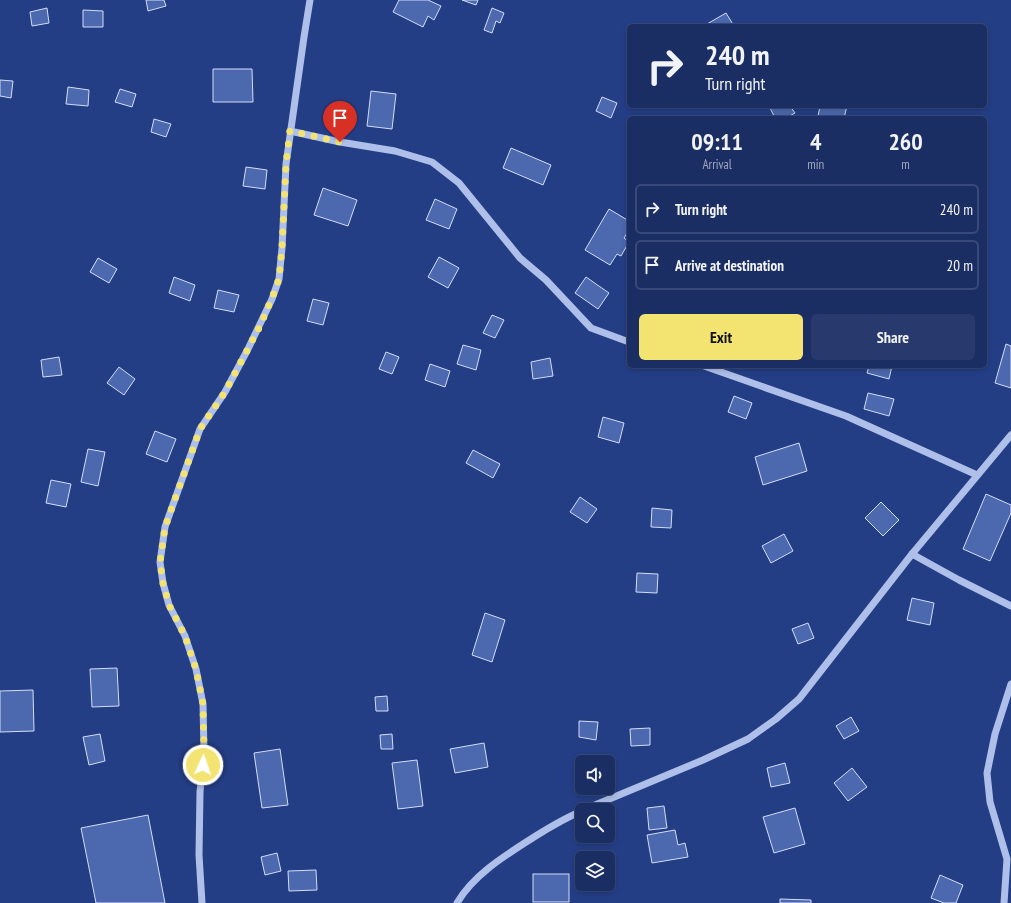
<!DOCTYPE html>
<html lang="en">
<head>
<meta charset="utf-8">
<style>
  :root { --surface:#1b2e64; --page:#283a6d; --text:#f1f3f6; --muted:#a0a8bf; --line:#394a78; --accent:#f3e472 }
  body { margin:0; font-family:"PT Sans Narrow",sans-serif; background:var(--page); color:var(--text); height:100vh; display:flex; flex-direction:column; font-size:15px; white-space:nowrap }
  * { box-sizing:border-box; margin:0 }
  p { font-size:13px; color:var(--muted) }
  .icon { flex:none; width:22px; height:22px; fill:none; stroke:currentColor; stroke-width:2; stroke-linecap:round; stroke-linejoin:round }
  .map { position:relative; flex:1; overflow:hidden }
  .side { position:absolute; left:627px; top:116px; width:360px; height:252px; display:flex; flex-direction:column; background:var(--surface); border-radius:6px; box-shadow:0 2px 6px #0003,0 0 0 1px var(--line) }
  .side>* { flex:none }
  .banner { position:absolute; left:627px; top:24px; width:360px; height:84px; border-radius:6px; box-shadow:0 2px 6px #0003,0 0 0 1px var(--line); background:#1b2e64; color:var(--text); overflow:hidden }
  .fabs { position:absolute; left:575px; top:755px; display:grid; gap:8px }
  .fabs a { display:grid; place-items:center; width:40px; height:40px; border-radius:6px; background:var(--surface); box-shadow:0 2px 6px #0003,0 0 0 1px var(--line); font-size:20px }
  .pin { position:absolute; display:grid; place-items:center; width:34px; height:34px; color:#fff; margin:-41px -17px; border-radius:50% 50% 50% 0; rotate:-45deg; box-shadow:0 0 4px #0007 }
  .pin .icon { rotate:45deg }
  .me { position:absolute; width:44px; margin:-22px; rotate:3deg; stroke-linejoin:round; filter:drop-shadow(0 0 3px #0008) }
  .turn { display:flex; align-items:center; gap:14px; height:84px; padding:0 12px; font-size:18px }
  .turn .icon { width:52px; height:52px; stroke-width:2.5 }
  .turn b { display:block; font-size:28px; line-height:34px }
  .eta { display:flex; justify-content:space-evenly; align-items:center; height:68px; text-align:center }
  .eta b { font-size:24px; font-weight:700; line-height:28px }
  .cta { display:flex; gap:8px; margin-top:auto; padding:8px 12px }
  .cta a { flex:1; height:46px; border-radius:6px; background:var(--accent); color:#111; font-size:16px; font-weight:700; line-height:46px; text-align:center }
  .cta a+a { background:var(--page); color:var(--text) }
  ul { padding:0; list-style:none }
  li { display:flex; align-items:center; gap:12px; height:50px; margin:0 8px 6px; padding:0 4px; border:2px solid var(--line); border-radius:6px }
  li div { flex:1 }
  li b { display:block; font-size:15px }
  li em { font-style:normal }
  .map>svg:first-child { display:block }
  .building { fill:#4c68ae; stroke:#d2ddf7 }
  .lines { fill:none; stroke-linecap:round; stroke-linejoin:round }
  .minor { stroke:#aebfe9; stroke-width:7 }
  .route { stroke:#f3e472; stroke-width:7; stroke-dasharray:0 12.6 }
</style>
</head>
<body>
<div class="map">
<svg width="1011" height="903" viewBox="0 0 1011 903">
  <rect width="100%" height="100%" fill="#243e86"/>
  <g class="building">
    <path d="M146,0H164L166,6L148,11Z"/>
    <path d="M399,0H428L441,6L434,20L428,16L423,27L393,12Z"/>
    <path d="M462,0H478L476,5Z"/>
    <path d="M47,8L49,23L32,26L30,12Z"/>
    <path d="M492,8L504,13L500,23L496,21L492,33L484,30Z"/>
    <path d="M83,10L103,11V27H83Z"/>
    <path d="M726,13L734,26H708L707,24Z"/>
    <path d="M213,69H252L253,102H213Z"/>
    <path d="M0,80L13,81L11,98L0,96Z"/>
    <path d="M68,87L89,90L88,106L66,104Z"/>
    <path d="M120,89L136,94L132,107L115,102Z"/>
    <path d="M371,91L396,94L392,129L367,126Z"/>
    <path d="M602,97L617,103L611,118L596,111Z"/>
    <path d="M774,106H790L795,113L786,118H775L770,108Z"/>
    <path d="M820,106H847L844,118H827L818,116Z"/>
    <path d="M154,119L171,124L166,137L151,132Z"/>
    <path d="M511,148L551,165L543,185L503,168Z"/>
    <path d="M246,167L267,170L265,189L243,186Z"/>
    <path d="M323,188L357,200L348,226L314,215Z"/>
    <path d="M435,199L457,209L449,229L426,220Z"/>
    <path d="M609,209L629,221V230L624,238L629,242L621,256L617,254L610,265L585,250Z"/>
    <path d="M439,257L459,268L448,288L428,277Z"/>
    <path d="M98,258L117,269L109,283L90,272Z"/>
    <path d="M174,277L195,285L190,301L169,293Z"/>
    <path d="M586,277L609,293L598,309L575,293Z"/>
    <path d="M218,290L239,295L234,312L214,308Z"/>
    <path d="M313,299L329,303L323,325L307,321Z"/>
    <path d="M492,315L504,320L495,338L483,333Z"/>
    <path d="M1006,344L1011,346V388L995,383Z"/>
    <path d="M463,345L481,350L476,370L457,364Z"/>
    <path d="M386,352L399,357L392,374L379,369Z"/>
    <path d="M59,357L62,375L43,377L41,360Z"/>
    <path d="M550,358L553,376L533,379L531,362Z"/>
    <path d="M430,364L450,371L445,387L425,380Z"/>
    <path d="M869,366H892L889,379L867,373Z"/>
    <path d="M119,367L135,379L124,395L107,383Z"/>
    <path d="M868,393L894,399L889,416L864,409Z"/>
    <path d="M734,396L752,403L746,419L728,412Z"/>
    <path d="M603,417L624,423L619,443L598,437Z"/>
    <path d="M155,431L176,439L167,462L146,454Z"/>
    <path d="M799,443L807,471L763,485L755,457Z"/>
    <path d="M88,449L105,452L98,486L81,482Z"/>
    <path d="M473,450L500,464L493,478L466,463Z"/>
    <path d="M51,480L71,484L66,507L46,503Z"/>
    <path d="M986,494L1011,505V513L990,561L963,549Z"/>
    <path d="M580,497L597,509L587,523L570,512Z"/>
    <path d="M881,502L899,520L883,536L865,518Z"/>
    <path d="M652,508L672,510L671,528L651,527Z"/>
    <path d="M784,534L793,551L771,563L762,546Z"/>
    <path d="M637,573L658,574L657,593L636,592Z"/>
    <path d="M912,598L934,603L930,625L907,620Z"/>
    <path d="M485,613L505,620L492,662L472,655Z"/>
    <path d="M808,623L814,638L798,644L792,629Z"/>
    <path d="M117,668L119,706L92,707L90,669Z"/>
    <path d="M33,690L34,731L0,732V691Z"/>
    <path d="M387,696L388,711H376L375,697Z"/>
    <path d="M851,717L859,731L844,739L836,726Z"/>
    <path d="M579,721L598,722L596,740L579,737Z"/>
    <path d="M650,728V745L631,746L630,729Z"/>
    <path d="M100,734L105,761L89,765L83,737Z"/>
    <path d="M392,734L393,749H381L380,735Z"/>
    <path d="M484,743L488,767L455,773L450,749Z"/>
    <path d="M280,749L288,805L262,808L254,753Z"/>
    <path d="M417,760L423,806L398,809L392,763Z"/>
    <path d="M785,763L790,783L771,787L767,768Z"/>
    <path d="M852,768L867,787L848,801L834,783Z"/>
    <path d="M664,806L667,828L649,830L647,808Z"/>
    <path d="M795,808L805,844L774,853L763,817Z"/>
    <path d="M148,815L165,903H96L81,828Z"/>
    <path d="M675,830L678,845L685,843L688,857L652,863L647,835Z"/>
    <path d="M277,853L281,871L265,875L261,857Z"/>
    <path d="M316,870L317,890L289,891L288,871Z"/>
    <rect x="533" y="874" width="36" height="28"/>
    <path d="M940,875L963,885L956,903H944L931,898Z"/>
    <path d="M780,899L811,900V903H780Z"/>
  </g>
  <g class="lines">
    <g class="minor">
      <path d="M290,131L340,142L395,151L432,162L459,183L520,258L546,280L591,328L629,342"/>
      <path d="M704,366L846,416L977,475"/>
      <path d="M912,554L959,580L1011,606"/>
      <path d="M583,810L703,760L748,739L776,719L799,699L912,554L1011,435"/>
      <path d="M202,903L199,855L200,792L204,752L203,704L196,669L185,636L169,605L163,583L160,562L165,527L200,429L225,392L248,349L272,299L279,279L282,248L286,164L304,37L310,0"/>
      <path d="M457,903C474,874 506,855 534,837C550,827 565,818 582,811"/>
      <path d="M1004,903L1007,859L990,802L987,773L995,734L1011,684"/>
    </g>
  </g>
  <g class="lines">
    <path class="route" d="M203,765L204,752L203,704L196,669L185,636L169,605L163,583L160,562L165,527L200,429L225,392L260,326L272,298L279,279L282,248L286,164L290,131L340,142"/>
  </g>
</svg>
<div class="fabs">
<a><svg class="icon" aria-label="sound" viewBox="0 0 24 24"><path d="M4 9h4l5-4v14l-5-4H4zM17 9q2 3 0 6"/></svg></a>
<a><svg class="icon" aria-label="search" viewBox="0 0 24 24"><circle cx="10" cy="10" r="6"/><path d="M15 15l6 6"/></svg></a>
<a><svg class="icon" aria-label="layers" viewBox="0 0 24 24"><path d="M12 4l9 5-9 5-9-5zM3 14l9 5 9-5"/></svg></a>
</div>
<div class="pin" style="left:340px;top:142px;background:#d93025"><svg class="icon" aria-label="arrive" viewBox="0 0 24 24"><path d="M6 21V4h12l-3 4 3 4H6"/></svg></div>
<svg class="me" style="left:203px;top:765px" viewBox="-20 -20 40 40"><circle r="17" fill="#f3e472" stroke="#fff" stroke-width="3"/><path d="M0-11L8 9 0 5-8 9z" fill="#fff"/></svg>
<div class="banner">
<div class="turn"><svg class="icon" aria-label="right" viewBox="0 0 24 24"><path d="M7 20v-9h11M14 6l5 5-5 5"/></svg><div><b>240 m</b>Turn right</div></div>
</div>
<section class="side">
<div class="eta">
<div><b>09:11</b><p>Arrival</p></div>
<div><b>4</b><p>min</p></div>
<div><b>260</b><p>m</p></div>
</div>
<ul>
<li><svg class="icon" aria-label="right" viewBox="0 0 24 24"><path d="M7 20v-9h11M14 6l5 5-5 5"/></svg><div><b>Turn right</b></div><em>240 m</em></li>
<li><svg class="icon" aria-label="arrive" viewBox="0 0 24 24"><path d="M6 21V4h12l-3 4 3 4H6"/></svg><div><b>Arrive at destination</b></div><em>20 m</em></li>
</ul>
<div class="cta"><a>Exit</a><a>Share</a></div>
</section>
</div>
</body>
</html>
